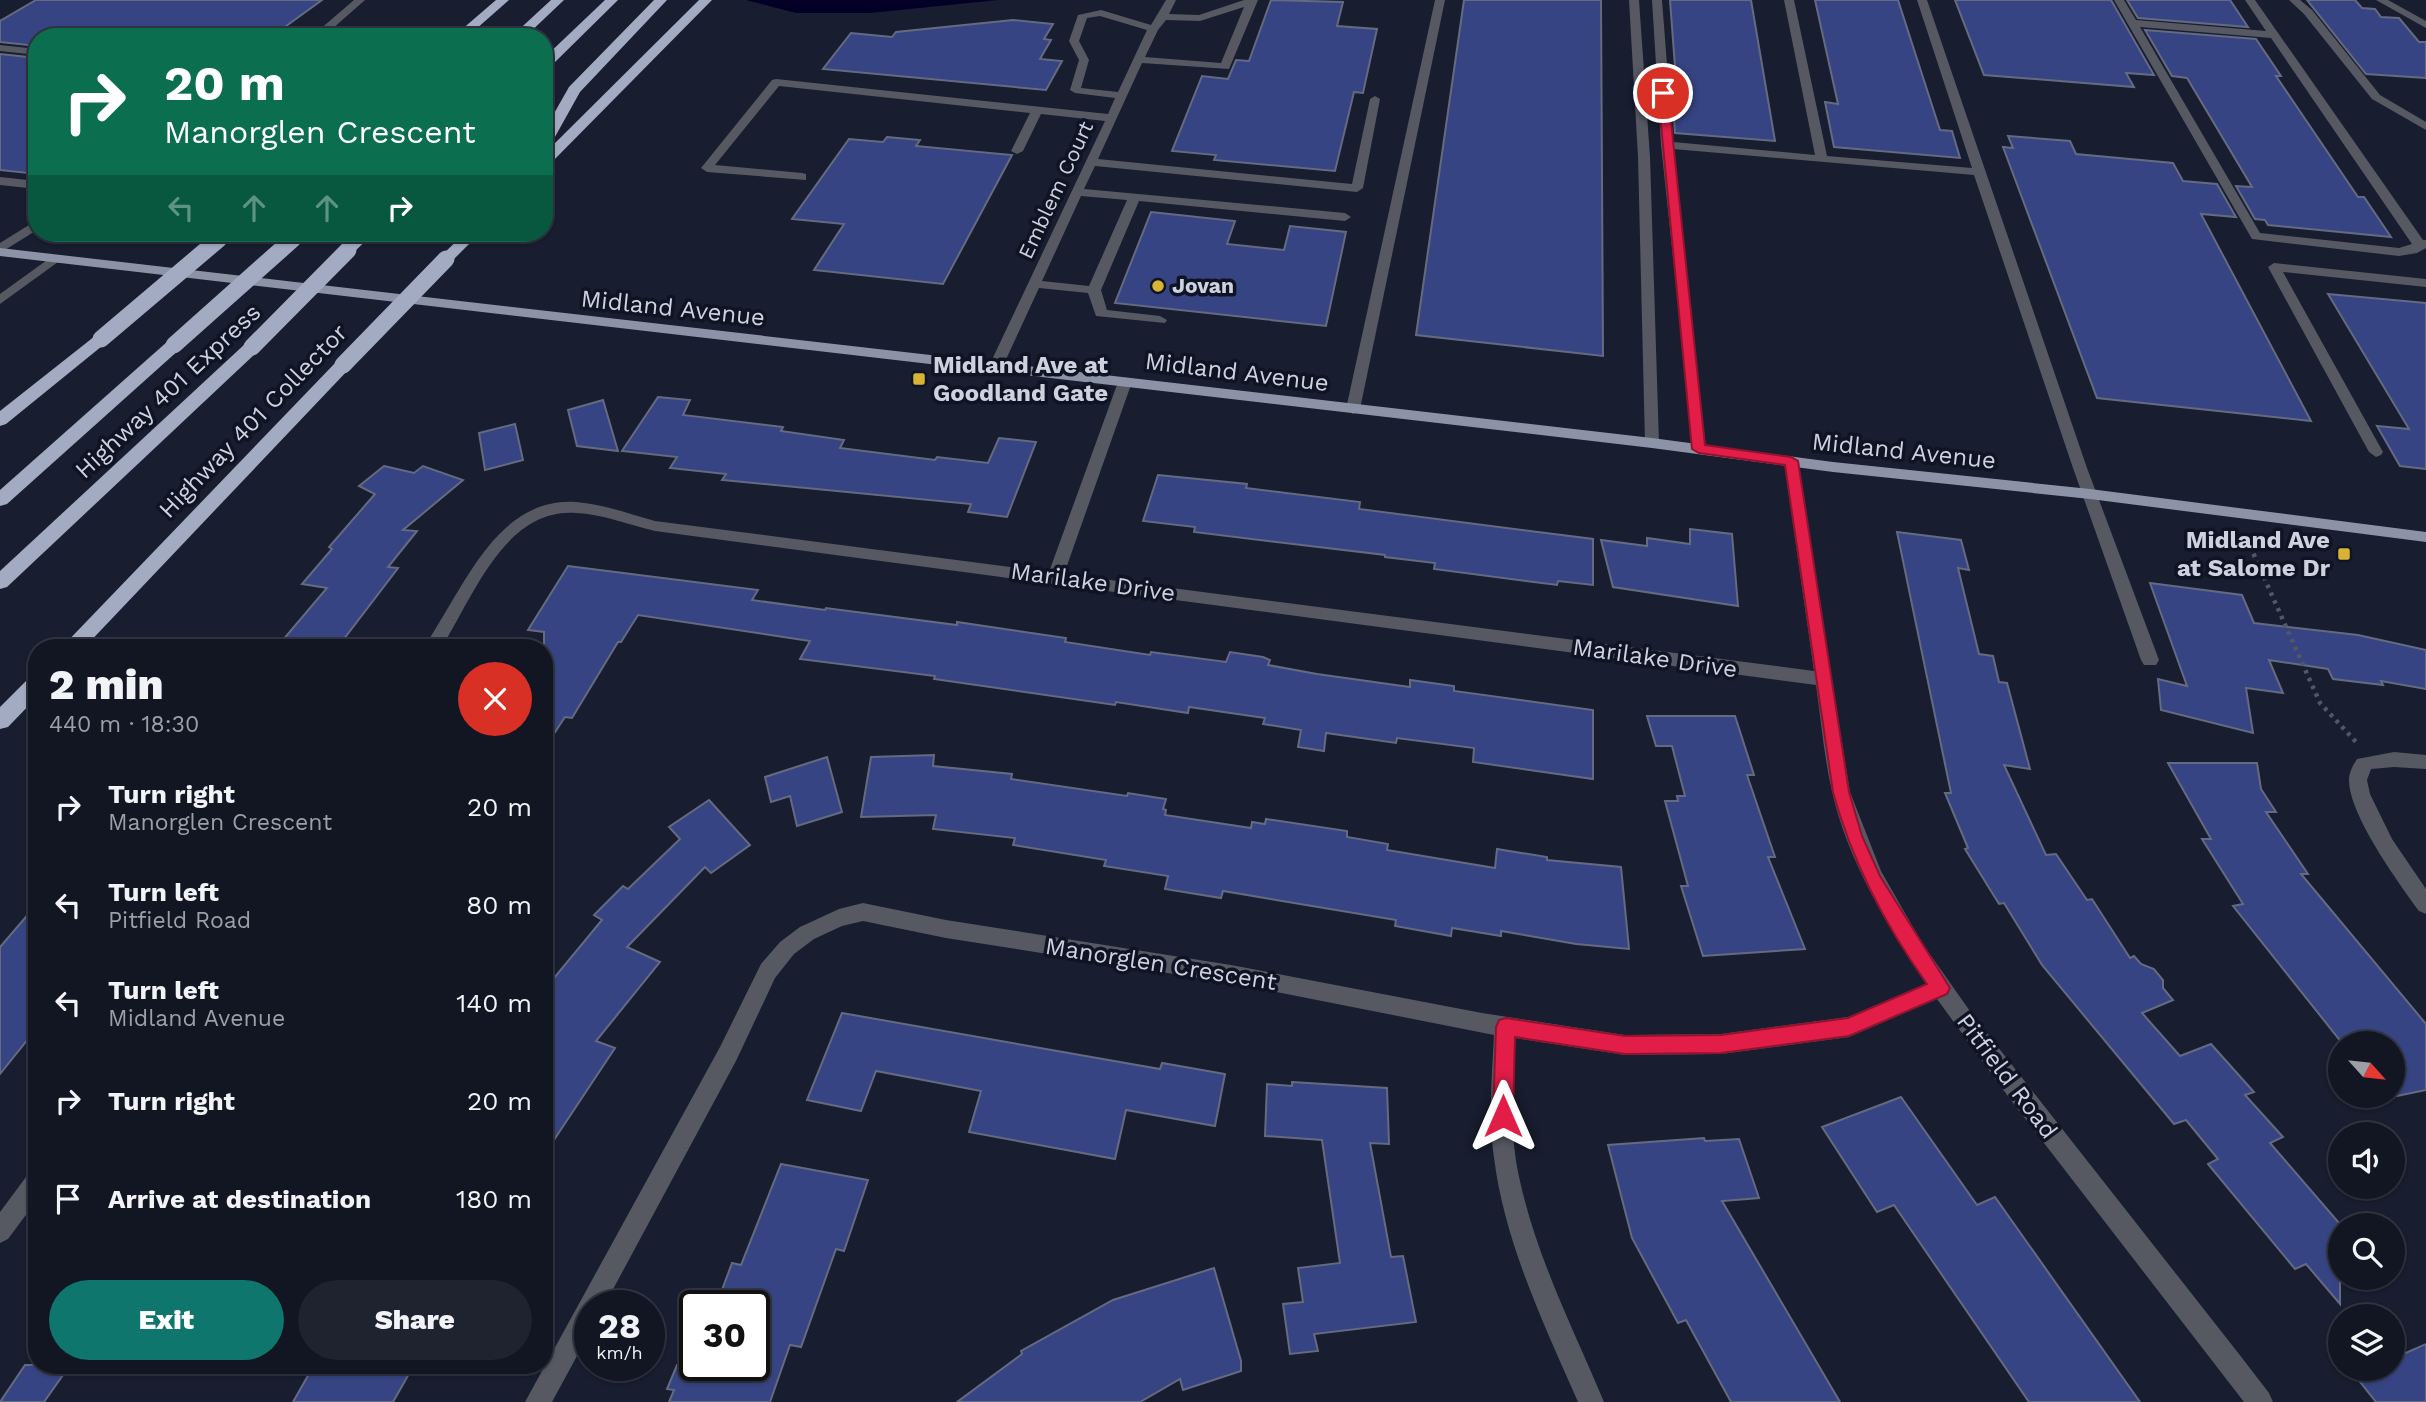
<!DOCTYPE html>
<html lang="en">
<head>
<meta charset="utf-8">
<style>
  :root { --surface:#121623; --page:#1f2330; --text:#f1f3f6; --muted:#9c9fa6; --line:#313541; --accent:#0f766e }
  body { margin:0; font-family:"Work Sans",sans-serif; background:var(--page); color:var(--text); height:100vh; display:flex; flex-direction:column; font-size:26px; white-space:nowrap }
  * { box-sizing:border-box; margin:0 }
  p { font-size:23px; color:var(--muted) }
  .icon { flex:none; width:38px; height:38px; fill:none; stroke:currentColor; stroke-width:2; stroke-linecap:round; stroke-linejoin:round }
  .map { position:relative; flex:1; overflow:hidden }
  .sheet { position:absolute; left:28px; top:639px; width:525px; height:735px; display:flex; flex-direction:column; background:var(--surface); border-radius:28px; box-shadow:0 2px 5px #0004,0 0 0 2px var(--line) }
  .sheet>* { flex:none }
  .banner { position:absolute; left:28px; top:28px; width:525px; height:214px; border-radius:28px; box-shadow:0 2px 5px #0004,0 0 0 2px var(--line); background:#0b6e4f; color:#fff; overflow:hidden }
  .needle { width:46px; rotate:117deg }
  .fabs { position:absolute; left:2328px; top:1031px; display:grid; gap:14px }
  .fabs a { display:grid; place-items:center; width:77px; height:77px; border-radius:50%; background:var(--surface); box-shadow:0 2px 5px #0004,0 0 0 2px var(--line); font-size:35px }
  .speed { position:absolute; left:574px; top:1290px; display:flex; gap:14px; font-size:35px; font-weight:700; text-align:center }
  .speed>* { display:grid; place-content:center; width:91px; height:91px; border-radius:50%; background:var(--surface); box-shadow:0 2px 5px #0004,0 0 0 2px var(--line); line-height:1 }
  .speed small { font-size:18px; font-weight:400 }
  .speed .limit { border:4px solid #111; border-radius:10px; background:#fff; color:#111 }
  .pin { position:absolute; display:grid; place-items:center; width:60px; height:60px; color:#fff; margin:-30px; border:4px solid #fff; border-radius:50%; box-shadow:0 2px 7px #0007 }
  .me { position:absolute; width:77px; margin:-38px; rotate:0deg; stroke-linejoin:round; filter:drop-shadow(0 0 5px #0008) }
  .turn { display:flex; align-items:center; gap:24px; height:147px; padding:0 21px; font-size:32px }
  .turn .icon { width:91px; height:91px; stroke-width:2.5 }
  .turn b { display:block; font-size:49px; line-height:60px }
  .lanes { display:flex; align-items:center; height:66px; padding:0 21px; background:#0003; justify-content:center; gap:35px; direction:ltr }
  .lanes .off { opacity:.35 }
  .round { display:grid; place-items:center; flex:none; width:74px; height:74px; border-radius:37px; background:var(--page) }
  .headline { display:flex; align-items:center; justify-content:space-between; height:119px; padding:0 21px }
  h1 { font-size:42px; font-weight:800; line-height:52px }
  .primary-button { display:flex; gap:14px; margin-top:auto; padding:14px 21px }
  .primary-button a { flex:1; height:80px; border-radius:42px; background:var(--accent); color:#fff; font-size:28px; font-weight:800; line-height:80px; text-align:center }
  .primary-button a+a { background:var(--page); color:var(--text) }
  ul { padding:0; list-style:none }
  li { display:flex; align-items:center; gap:21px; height:98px; padding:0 21px }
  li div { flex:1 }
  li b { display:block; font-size:26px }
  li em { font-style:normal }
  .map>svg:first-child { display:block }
  .water { fill:#030028 }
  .building { fill:#374483; stroke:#646a80; stroke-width:2 }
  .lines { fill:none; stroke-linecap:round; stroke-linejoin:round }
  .path { stroke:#525767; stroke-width:4.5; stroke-dasharray:3.5 5; stroke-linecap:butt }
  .minor { fill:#565962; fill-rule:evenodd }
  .major { fill:#8d93a7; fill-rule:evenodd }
  .highway { fill:#a3abc2; fill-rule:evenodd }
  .highway-bridge-far1 { stroke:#a3abc2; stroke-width:13 }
  .highway-bridge { stroke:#a3abc2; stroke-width:17 }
  .route { fill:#e11d48; stroke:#92132f; stroke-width:2 }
  .poi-dot { fill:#d8b434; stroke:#0f1425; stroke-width:2.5 }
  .labels { text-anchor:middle; stroke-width:7; stroke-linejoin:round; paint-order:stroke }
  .far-street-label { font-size:21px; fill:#ced2df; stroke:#0f1425 }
  .far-poi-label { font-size:21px; font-weight:bold; fill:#ced2df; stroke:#0f1425; text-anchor:start }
  .street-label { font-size:24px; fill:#ced2df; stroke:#0f1425 }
  .poi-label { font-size:24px; font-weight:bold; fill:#ced2df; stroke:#0f1425; text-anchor:start }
</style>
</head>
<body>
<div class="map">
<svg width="2426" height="1402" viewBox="0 0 2426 1402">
  <rect width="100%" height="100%" fill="#181d2f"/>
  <path class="water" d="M746,0H998L870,13H796Z"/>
  <g class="building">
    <path d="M36,0H322L271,37H37V46L0,42V21Z"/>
    <path d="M1271,0L1343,2L1337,26L1377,29L1363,93L1354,92L1335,171L1214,160L1216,155L1172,151L1202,76L1228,79L1236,60L1249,61Z"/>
    <path d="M1464,0H1601L1603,356L1416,335Z"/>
    <path d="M1670,0H1751L1775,141L1675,133L1673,106L1678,107Z"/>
    <path d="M1815,0H1898L1940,130L1952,131L1960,158L1834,147L1825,102L1838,104Z"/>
    <path d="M1955,0H2111L2154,75L2126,73L2134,87L1984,75Z"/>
    <path d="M2127,0H2230L2248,27L2138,18Z"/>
    <path d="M2307,0H2355L2362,8L2375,9L2381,17L2399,18L2419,42H2426V78L2366,74Z"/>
    <path d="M1013,20L1053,24L1044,39L1051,40L1040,59L1062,61L1046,90L823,69L851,33L892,37L896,32Z"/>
    <path d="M2145,30L2256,39L2281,76H2276L2358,197H2364L2391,237L2268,225L2265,220L2255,219L2236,186L2252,187L2187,78L2172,76Z"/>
    <path d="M0,54L37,58V174L0,170Z"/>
    <path d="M2008,136L2070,141L2076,154L2173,163L2183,181L2217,184L2236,217L2201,214L2311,421L2097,398L2003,147L2013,148Z"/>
    <path d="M887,137L920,140L916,146L1012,155L943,284L814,270L844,224L792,219L849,139L883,142Z"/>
    <path d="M1151,212L1235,221L1227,244L1284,250L1290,226L1346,232L1326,326L1115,303Z"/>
    <path d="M2328,294L2426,303V469L2400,466L2377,426L2409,429Z"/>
    <path d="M658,397L690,400L683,415L783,427L781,431L844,440L840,448L935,460L937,457L988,463L999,438L1036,442L1007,517L968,512L971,504L722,480L726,474L670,468L677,457L622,451Z"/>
    <path d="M603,400L618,451L577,446L568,410Z"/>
    <path d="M515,424L523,460L485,470L479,433Z"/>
    <path d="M384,466L414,473L423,466L463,480L403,530L417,531L388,567L398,568L337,648H276L327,588L302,584L332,549L329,547L375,494L359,486Z"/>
    <path d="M1158,475L1247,484L1246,488L1360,502L1359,509L1593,539V585L1558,581L1557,585L1434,569L1435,563L1385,557V555L1194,532L1195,527L1143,521Z"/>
    <path d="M1690,529L1732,534L1738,606L1613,587L1601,540L1647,546V538L1690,544Z"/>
    <path d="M1897,532L1961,540L1969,570L1958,568L1979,654L1993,656L1999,682L2007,683L2030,769L2004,765L2046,855L2056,854L2087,900L2092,899L2130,958L2134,956L2141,964L2154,969L2163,980V988L2173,1000L2142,1013L2180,1056L2211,1044L2254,1092L2245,1095L2283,1137L2270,1143L2340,1224V1304L2306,1264L2295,1269L2208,1164L2218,1159L2186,1120L2174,1124L2042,965L2004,903L1999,904L1965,849L1968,848L1945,793H1951Z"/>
    <path d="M568,566L758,590L752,600L825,610L826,608L957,625V622L1066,638L1065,642L1150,655L1151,652L1226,662L1230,652L1263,657L1270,660L1268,665L1317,674L1410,687V680L1454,686V691L1593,710V779L1473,762L1474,748L1397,738L1396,743L1326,733L1324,751L1298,747L1301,730L1263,724L1265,718L1189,707L1188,713L1116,702L1115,705L934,679L935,676L800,659L810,641L638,615L621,642H618L572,718L565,717L544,749V632L528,630Z"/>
    <path d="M2150,583L2242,595L2254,623L2358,635L2426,650V689L2381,681L2383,685L2333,679L2328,669L2269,660L2283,693L2246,688L2253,733L2161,710L2158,679L2187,686Z"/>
    <path d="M1647,716H1735L1754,775H1747L1775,857H1768L1805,949L1703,956L1681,886H1688L1665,801H1678L1677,796H1685L1672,746H1656Z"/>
    <path d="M934,755L933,766L1012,774L1011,779L1127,796L1128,793L1166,799L1163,809L1166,810L1165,815L1251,828L1252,822L1265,824L1266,819L1347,831V837L1388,844L1387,850L1495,868L1497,849L1547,857V860L1621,867L1629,949L1576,944L1501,931V936L1452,928L1451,936L1395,926L1396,920L1324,908L1223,891L1221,898L1165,889L1168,876L1104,866L1106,860L1013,845L1015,838L933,829L936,815L861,817L871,757Z"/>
    <path d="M827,757L842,812L797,826L790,796L771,802L765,777Z"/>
    <path d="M2168,763H2257L2261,789L2276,812H2266L2308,874H2301L2426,1024V1090L2392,1097V1043H2342L2233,906L2243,904L2202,839H2211Z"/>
    <path d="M709,800L750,845L711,873L705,867L627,947L660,962L596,1041L615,1048L544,1155V990L602,920L594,915L623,886L628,889L680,839L669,827Z"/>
    <path d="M37,904V1028L0,1074V947Z"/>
    <path d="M842,1013L1160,1069L1162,1063L1225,1074L1215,1126L1126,1110L1115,1159L969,1132L981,1091L876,1071L861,1111L807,1100Z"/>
    <path d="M1292,1082L1387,1088L1389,1144L1370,1143L1391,1257L1403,1256L1416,1322L1314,1334L1318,1351L1290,1354L1283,1304L1303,1302L1298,1268L1340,1263L1322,1140L1265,1136L1267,1084L1292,1086Z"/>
    <path d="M1901,1097L1977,1205L1995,1197L2140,1402H2029L1894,1205L1877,1212L1822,1127Z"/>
    <path d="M1704,1138L1705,1141L1739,1139L1759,1198L1722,1201L1840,1402H1731L1686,1320L1678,1323L1632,1238L1608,1145Z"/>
    <path d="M781,1164L868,1180L844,1251L836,1249L801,1347L790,1345L770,1402H669L674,1390L667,1389L677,1365H754V1306H716L732,1263L741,1265Z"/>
    <path d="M1214,1268L1241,1361V1371L1183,1390L1180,1379L1140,1402H957L1022,1354L1021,1351L1113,1300Z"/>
    <path d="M2426,1344V1402H2376L2349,1368H2392V1359Z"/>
    <path d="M25,1365H70L44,1402H0Z"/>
    <path d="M314,1365H414L393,1402H293Z"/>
  </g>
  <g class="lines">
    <path class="path" d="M2250,546L2320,703L2357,743"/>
    <g class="minor">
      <path d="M354,0H365L323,37H311Z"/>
      <path d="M1166,0H1176L1169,14L1199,15L1244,0H1258L1229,69L1142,63L1098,159L1352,184L1370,99L1375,96L1380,99L1363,188L1357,192L1095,166L1084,189L1345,213L1351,217L1345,221L1139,201L1101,290L1107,310L1160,316L1167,320L1165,323L1096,316L1088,293L1039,288L1002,368L995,372L988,368L1105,121L1041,114L1023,151L1017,154L1011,151L1030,113L779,86L715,165L802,173L806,174V180L707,172L701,168L772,80L776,79L1108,114L1115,98L1075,93L1070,90L1079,60L1069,41L1078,15L1101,10L1151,25ZM1244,7L1221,63L1145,57L1158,30L1166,20L1200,21ZM1100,16L1147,30L1118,92L1081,88L1089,60L1079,41L1087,18ZM1081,196L1127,200L1089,286L1042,281Z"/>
      <path d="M1435,0H1445L1360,409L1353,414L1346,409Z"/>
      <path d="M1629,0H1639L1650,157L1659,443L1652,448L1645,443L1638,157Z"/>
      <path d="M1652,0H1662L1673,142L1815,155L1784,0H1794L1827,156L1972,168L1917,0H1927L2087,468L2159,660L2156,665H2144L2141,660L2073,468L1974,175L1673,149L1706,449L1704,452H1694L1661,145Z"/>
      <path d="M2114,0H2124L2136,20L2266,31L2245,0H2255L2423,240H2426V248L2417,253L2399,256L2252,239ZM2140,27L2271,38L2412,244L2399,248L2260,233Z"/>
      <path d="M2289,0H2300L2312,10L2380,95L2426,122V130L2372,99L2304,14Z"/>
      <path d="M2376,0H2388L2426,21V28Z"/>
      <path d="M0,45L37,49V55L0,51Z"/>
      <path d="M0,177L37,181V189L0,185Z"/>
      <path d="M37,220V230L0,253V243Z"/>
      <path d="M54,255L60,259L58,262L0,304V294Z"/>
      <path d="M2274,263L2426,279V287L2283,272L2383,452L2381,455L2376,457L2369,452L2268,267Z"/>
      <path d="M1125,378L1132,382L1064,574L1814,671L1784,461L1791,456L1796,458L1850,792L1881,871L1922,943L1972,1014L2239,1354L2269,1393L2273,1402H2244L2010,1099L1937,999L1849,1037L1721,1054L1625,1055L1515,1038C1513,1079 1510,1120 1516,1161C1531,1247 1571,1323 1604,1402H1578C1544,1324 1505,1244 1494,1158C1488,1117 1492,1076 1494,1035L1231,983L946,938L863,921L842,926L814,939L794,954L775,978L736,1061L604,1306H590V1332L552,1402H525L720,1047L761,964L780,942L800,927L839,909L863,903L946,920L1231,965L1482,1013L1625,1035L1721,1034L1848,1017L1926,984C1888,926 1847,860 1832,791C1824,757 1821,720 1816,685L655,531C629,525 603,514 576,513C504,508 473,598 441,648H424C433,632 443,617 452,601C480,554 513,498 576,502C603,504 629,514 655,521L1049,572L1118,382Z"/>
      <path d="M2394,752L2426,755V769L2394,767L2371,769L2367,780L2370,794L2392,839L2426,889V914L2419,911C2398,882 2349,815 2349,780C2349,773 2353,765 2357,759Z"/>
      <path d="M37,1170V1200L8,1239L0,1243V1212L29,1173Z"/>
    </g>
    <path class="major" d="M0,248L1652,438L1833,462L2090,489L2426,532V542L2090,499L1833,472L1652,448L0,256Z"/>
    <g class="highway">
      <path d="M496,0H509L467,37H453Z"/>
      <path d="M551,0H564L525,37H511Z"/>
      <path d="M605,0H618L549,68L544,69V58Z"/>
      <path d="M654,0H667L580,92L551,144L544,148V131L569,87Z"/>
      <path d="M699,0H712L549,165L544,166V154Z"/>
      <path d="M358,233H374L353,253H343L340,250Z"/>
      <path d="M465,233H480L451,262H441L438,259L441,256Z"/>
      <path d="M101,334L107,336L109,339L107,342L6,424L0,426V411L95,336Z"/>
      <path d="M174,340L182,345L180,349L7,504L0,506V490L168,341Z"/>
      <path d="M252,342L258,343L260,347L258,351L7,587L0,589V571L246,343Z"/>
      <path d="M343,360L351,365L349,369L84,648H61L337,361Z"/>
      <path d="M37,675V697L8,727L0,729V707L30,677Z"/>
    </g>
    <g class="highway-bridge-far1">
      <path d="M217,240L226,233"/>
      <path d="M291,240L294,238"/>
    </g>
    <g class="highway-bridge">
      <path d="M101,339L219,239"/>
      <path d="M174,345L293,239"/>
      <path d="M252,347L348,250"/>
      <path d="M343,365L446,259"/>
    </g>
  </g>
  <path class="route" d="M1663,90L1668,93L1705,445L1791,457L1798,461L1849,792L1862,836L1880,876L1950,988L1947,994L1849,1036L1721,1053L1625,1054L1515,1037L1513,1116L1510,1123L1503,1125L1495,1123L1493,1116L1496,1027L1499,1020L1506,1018L1625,1036L1721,1035L1848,1018L1927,984C1885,925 1852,862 1833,792L1785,465L1699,453L1692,449L1658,93Z"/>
  <g class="poi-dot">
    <circle cx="1158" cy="286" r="7"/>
    <rect x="912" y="372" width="14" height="14" rx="3.5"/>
    <rect x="2337" y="547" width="14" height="14" rx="3.5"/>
  </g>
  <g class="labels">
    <g class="far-street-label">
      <text transform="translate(1056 190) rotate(-65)" y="7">Emblem Court</text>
    </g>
    <g class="far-poi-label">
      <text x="1172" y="293">Jovan</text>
    </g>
    <g class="street-label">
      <text transform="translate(673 308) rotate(6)" y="8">Midland Avenue</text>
      <text transform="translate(1237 372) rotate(7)" y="8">Midland Avenue</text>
      <text transform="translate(168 391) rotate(-43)" y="8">Highway 401 Express</text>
      <text transform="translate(253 421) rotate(-46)" y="8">Highway 401 Collector</text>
      <text transform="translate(1904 451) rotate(6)" y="8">Midland Avenue</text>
      <text transform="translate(1093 582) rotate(8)" y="8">Marilake Drive</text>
      <text transform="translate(1655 658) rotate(8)" y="8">Marilake Drive</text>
      <text transform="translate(1161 964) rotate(9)" y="8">Manorglen Crescent</text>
      <text transform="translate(2007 1076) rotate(53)" y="8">Pitfield Road</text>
    </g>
    <g class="poi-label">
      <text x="933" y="373">Midland Ave at<tspan x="933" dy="28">Goodland Gate</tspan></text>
      <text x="2330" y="548" text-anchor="end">Midland Ave<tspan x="2330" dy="28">at Salome Dr</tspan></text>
    </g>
  </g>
</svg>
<div class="fabs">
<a><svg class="needle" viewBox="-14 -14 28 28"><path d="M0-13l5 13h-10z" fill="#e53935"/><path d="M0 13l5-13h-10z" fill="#9c9fa6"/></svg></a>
<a><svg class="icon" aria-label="sound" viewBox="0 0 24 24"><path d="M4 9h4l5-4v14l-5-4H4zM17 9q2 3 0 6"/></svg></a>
<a><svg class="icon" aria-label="search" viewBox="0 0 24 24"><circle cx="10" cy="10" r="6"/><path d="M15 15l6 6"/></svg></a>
<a><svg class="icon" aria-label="layers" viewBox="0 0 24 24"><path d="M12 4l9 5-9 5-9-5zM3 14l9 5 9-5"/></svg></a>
</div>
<div class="speed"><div>28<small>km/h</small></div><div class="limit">30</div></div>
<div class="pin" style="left:1663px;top:93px;background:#d93025"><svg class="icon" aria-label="arrive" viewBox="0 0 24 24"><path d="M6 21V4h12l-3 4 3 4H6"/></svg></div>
<svg class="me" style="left:1503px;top:1116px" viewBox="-20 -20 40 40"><path d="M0-17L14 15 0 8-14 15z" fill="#e11d48" stroke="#fff" stroke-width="4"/></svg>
<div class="banner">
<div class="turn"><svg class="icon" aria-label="right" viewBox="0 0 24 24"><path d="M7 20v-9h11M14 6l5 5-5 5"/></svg><div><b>20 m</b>Manorglen Crescent</div></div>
<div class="lanes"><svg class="icon off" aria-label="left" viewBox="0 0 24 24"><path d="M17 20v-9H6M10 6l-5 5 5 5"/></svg><svg class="icon off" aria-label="ahead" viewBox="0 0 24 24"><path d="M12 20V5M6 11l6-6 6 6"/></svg><svg class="icon off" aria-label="ahead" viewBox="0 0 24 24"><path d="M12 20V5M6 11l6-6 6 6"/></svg><svg class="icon" aria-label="right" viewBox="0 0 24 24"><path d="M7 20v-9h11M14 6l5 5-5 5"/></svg></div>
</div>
<section class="sheet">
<div class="headline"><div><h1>2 min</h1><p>440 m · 18:30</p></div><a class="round" style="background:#d93025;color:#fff"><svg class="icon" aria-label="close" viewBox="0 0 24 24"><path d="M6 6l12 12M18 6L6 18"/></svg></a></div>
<ul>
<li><svg class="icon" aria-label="right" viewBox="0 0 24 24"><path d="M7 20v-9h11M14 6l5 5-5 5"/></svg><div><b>Turn right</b><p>Manorglen Crescent</p></div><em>20 m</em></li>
<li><svg class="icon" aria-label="left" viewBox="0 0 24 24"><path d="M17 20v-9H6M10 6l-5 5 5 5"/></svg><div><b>Turn left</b><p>Pitfield Road</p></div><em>80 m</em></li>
<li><svg class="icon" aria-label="left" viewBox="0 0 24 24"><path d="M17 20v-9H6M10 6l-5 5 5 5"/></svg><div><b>Turn left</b><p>Midland Avenue</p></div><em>140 m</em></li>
<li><svg class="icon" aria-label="right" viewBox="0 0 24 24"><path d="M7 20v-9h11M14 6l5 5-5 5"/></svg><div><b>Turn right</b></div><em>20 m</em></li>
<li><svg class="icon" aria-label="arrive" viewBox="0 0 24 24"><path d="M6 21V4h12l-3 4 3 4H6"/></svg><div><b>Arrive at destination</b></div><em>180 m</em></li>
</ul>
<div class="primary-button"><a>Exit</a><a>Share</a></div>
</section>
</div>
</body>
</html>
